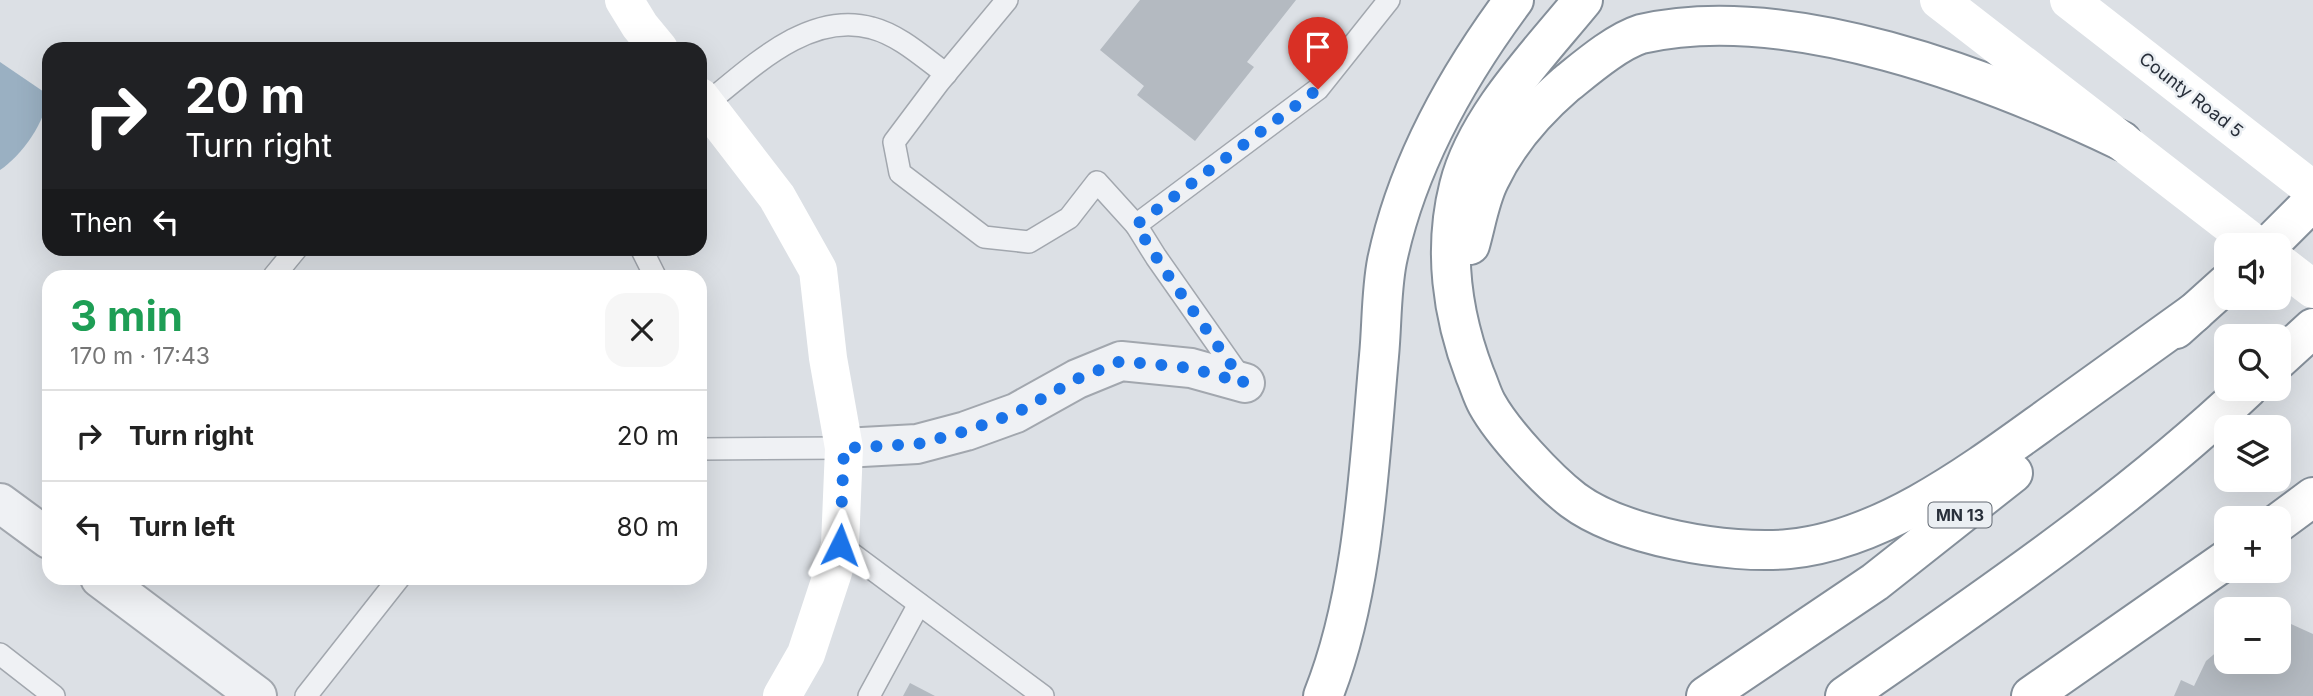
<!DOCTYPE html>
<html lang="en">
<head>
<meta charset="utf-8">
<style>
  :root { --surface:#fff; --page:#f6f6f6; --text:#222; --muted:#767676; --line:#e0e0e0 }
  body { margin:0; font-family:Inter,sans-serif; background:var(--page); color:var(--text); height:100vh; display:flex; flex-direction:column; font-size:26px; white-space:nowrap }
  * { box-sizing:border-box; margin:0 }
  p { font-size:23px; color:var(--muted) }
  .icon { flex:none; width:38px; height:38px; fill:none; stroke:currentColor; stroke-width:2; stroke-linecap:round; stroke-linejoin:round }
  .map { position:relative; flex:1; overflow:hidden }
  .panel { position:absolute; left:42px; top:270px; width:665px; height:315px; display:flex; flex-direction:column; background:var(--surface); border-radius:21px; box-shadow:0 7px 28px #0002 }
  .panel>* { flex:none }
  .hud { position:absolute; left:42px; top:42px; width:665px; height:214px; border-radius:21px; box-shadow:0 7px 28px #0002; background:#202124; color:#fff; overflow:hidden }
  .buttons { position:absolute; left:2214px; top:233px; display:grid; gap:14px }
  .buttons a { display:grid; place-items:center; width:77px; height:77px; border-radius:14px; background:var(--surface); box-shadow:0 7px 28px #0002; font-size:35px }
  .pin { position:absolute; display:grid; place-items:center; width:60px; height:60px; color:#fff; margin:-72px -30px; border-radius:50% 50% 50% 0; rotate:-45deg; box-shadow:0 0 7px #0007 }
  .pin .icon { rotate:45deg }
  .me { position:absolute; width:77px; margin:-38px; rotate:3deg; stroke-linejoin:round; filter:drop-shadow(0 0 5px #0008) }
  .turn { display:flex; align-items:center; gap:24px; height:147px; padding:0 28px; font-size:32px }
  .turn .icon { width:91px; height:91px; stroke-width:2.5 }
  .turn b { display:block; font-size:49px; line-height:60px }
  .then { display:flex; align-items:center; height:66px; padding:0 28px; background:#0003; gap:14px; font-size:26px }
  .round { display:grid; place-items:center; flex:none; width:74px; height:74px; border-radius:21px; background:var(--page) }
  .head { display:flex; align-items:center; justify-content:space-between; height:119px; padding:0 28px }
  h1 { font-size:42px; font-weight:700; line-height:52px; color:#1e9e55 }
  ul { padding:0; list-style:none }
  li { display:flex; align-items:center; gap:21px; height:91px; padding:0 28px; border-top:2px solid var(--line) }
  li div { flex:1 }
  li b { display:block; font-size:26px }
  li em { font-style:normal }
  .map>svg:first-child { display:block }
  .water { fill:#9ab0c2 }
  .building { fill:#b4bac1 }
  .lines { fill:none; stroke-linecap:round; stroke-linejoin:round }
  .lane-casing { stroke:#a2a7ae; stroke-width:24 }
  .street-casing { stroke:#a2a7ae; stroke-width:42 }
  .highway-casing { stroke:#858f9a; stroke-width:42 }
  .lane { stroke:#eff1f4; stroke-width:21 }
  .street { stroke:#eff1f4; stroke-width:38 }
  .secondary { stroke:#fff; stroke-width:38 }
  .highway { stroke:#fff; stroke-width:38 }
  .route { stroke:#1a73e8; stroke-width:12; stroke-dasharray:0 21.6 }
  .labels { text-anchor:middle; stroke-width:5; stroke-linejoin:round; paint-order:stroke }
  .shield { fill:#ebeff3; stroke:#626972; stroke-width:2 }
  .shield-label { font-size:16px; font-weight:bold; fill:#282f3a }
  .street-label { font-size:18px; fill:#282f3a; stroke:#ebeff3 }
</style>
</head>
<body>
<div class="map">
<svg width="2313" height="696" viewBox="0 0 2313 696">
  <rect width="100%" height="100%" fill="#dce0e5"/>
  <path class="water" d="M0,62L47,94C48,120 21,156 0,170Z"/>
  <g class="building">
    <path d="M1140,0H1296L1247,62L1254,67L1195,141L1137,95L1144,86L1100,50Z"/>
    <path d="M2278,618L2313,634V696H2174L2181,680L2194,686L2206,661L2226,644V662H2278Z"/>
    <path d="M910,683L935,696H903Z"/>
  </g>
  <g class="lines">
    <g class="lane-casing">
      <g id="lane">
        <path d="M1007,0L939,82L894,142L900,173L984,237L1029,242L1069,218L1097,182L1136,225L1156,257L1243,381"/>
        <path d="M706,104C751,68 809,10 872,28C899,35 923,57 946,74"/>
        <path d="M1136,225L1318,89L1389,0"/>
        <path d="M641,248L655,276"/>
        <path d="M274,276L297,248"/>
        <path d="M700,449L844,448"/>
        <path d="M840,545L1043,696"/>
        <path d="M0,654L54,696"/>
        <path d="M306,696L399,578"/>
        <path d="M869,696L919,604"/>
      </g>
    </g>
    <g class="street-casing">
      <g id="street">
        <path d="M844,448L917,444L966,431L1016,413L1077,379L1121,361L1191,368L1245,383"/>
        <path d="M0,503L49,539"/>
        <path d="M100,578L257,696"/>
      </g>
    </g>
    <g class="highway-casing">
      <g id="highway">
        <path d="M1583,0C1539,54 1476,118 1459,186C1443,249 1452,315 1475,375C1479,384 1482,395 1487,404C1503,433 1547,480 1573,500C1621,536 1729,555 1789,549C1883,540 1974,471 2049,417C2098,382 2146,347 2195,312"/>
        <path d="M1470,245C1476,224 1480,198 1490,179C1507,143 1536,110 1566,84C1586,68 1616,42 1641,34C1788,0 1990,78 2122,141"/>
        <path d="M2269,245L2313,201"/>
        <path d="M2176,329L2226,284"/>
        <path d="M2278,360L2313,328"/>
        <path d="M2278,523L2313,497"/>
        <path d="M1323,696C1364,594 1369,466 1379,356C1382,325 1381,292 1387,261C1407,165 1456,78 1514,0"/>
        <path d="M1706,696L1875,582L2013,473"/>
        <path d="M1845,696C1983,600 2125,504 2248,388"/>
        <path d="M2031,696L2226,560"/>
      </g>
    </g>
    <use href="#lane" class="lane"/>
    <use href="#street" class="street"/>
    <g class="secondary">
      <path d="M624,0L640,26L659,49"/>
      <path d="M1939,0L2256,245"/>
      <path d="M2069,0L2313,190"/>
      <path d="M700,97L777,197L818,270L828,358L844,448L840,545L833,572L806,654L782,696"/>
      <path d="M2278,262L2313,289"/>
    </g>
    <use href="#highway" class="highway"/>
  </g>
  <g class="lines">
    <path class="route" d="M840,545L844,448L918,444L966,431L1016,413L1077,379L1121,361L1191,368L1244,383L1165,271L1136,225L1318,89"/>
  </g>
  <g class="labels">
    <rect class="shield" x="1928.5" y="502.5" width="63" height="25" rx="5"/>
    <g class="shield-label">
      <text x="1960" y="521">MN 13</text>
    </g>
    <g class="street-label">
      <text transform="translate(2191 95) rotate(38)" y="6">County Road 5</text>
    </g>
  </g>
</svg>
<div class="buttons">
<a><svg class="icon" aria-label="sound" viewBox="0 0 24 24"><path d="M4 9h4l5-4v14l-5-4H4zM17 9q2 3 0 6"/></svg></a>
<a><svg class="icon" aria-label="search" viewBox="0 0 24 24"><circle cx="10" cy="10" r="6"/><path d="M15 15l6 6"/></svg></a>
<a><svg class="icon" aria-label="layers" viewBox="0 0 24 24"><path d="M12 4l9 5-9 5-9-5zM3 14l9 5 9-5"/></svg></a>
<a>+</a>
<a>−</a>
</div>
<div class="pin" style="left:1318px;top:89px;background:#d93025"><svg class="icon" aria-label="arrive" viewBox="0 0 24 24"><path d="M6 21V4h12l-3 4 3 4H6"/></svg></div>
<svg class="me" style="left:840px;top:545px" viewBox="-20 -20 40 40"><path d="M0-17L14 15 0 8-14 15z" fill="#1a73e8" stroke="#fff" stroke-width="4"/></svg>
<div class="hud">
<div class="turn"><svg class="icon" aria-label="right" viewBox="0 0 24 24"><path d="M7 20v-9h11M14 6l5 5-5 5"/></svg><div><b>20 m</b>Turn right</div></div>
<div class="then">Then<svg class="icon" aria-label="left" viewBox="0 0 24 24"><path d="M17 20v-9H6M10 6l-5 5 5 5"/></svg></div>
</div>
<section class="panel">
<div class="head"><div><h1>3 min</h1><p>170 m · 17:43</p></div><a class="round"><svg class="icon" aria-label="close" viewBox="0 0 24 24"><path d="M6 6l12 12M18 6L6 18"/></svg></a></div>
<ul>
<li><svg class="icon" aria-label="right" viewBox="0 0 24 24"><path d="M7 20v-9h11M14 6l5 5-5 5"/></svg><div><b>Turn right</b></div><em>20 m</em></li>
<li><svg class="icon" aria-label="left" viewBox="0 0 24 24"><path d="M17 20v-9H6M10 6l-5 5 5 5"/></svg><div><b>Turn left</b></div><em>80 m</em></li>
</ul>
</section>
</div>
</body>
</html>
